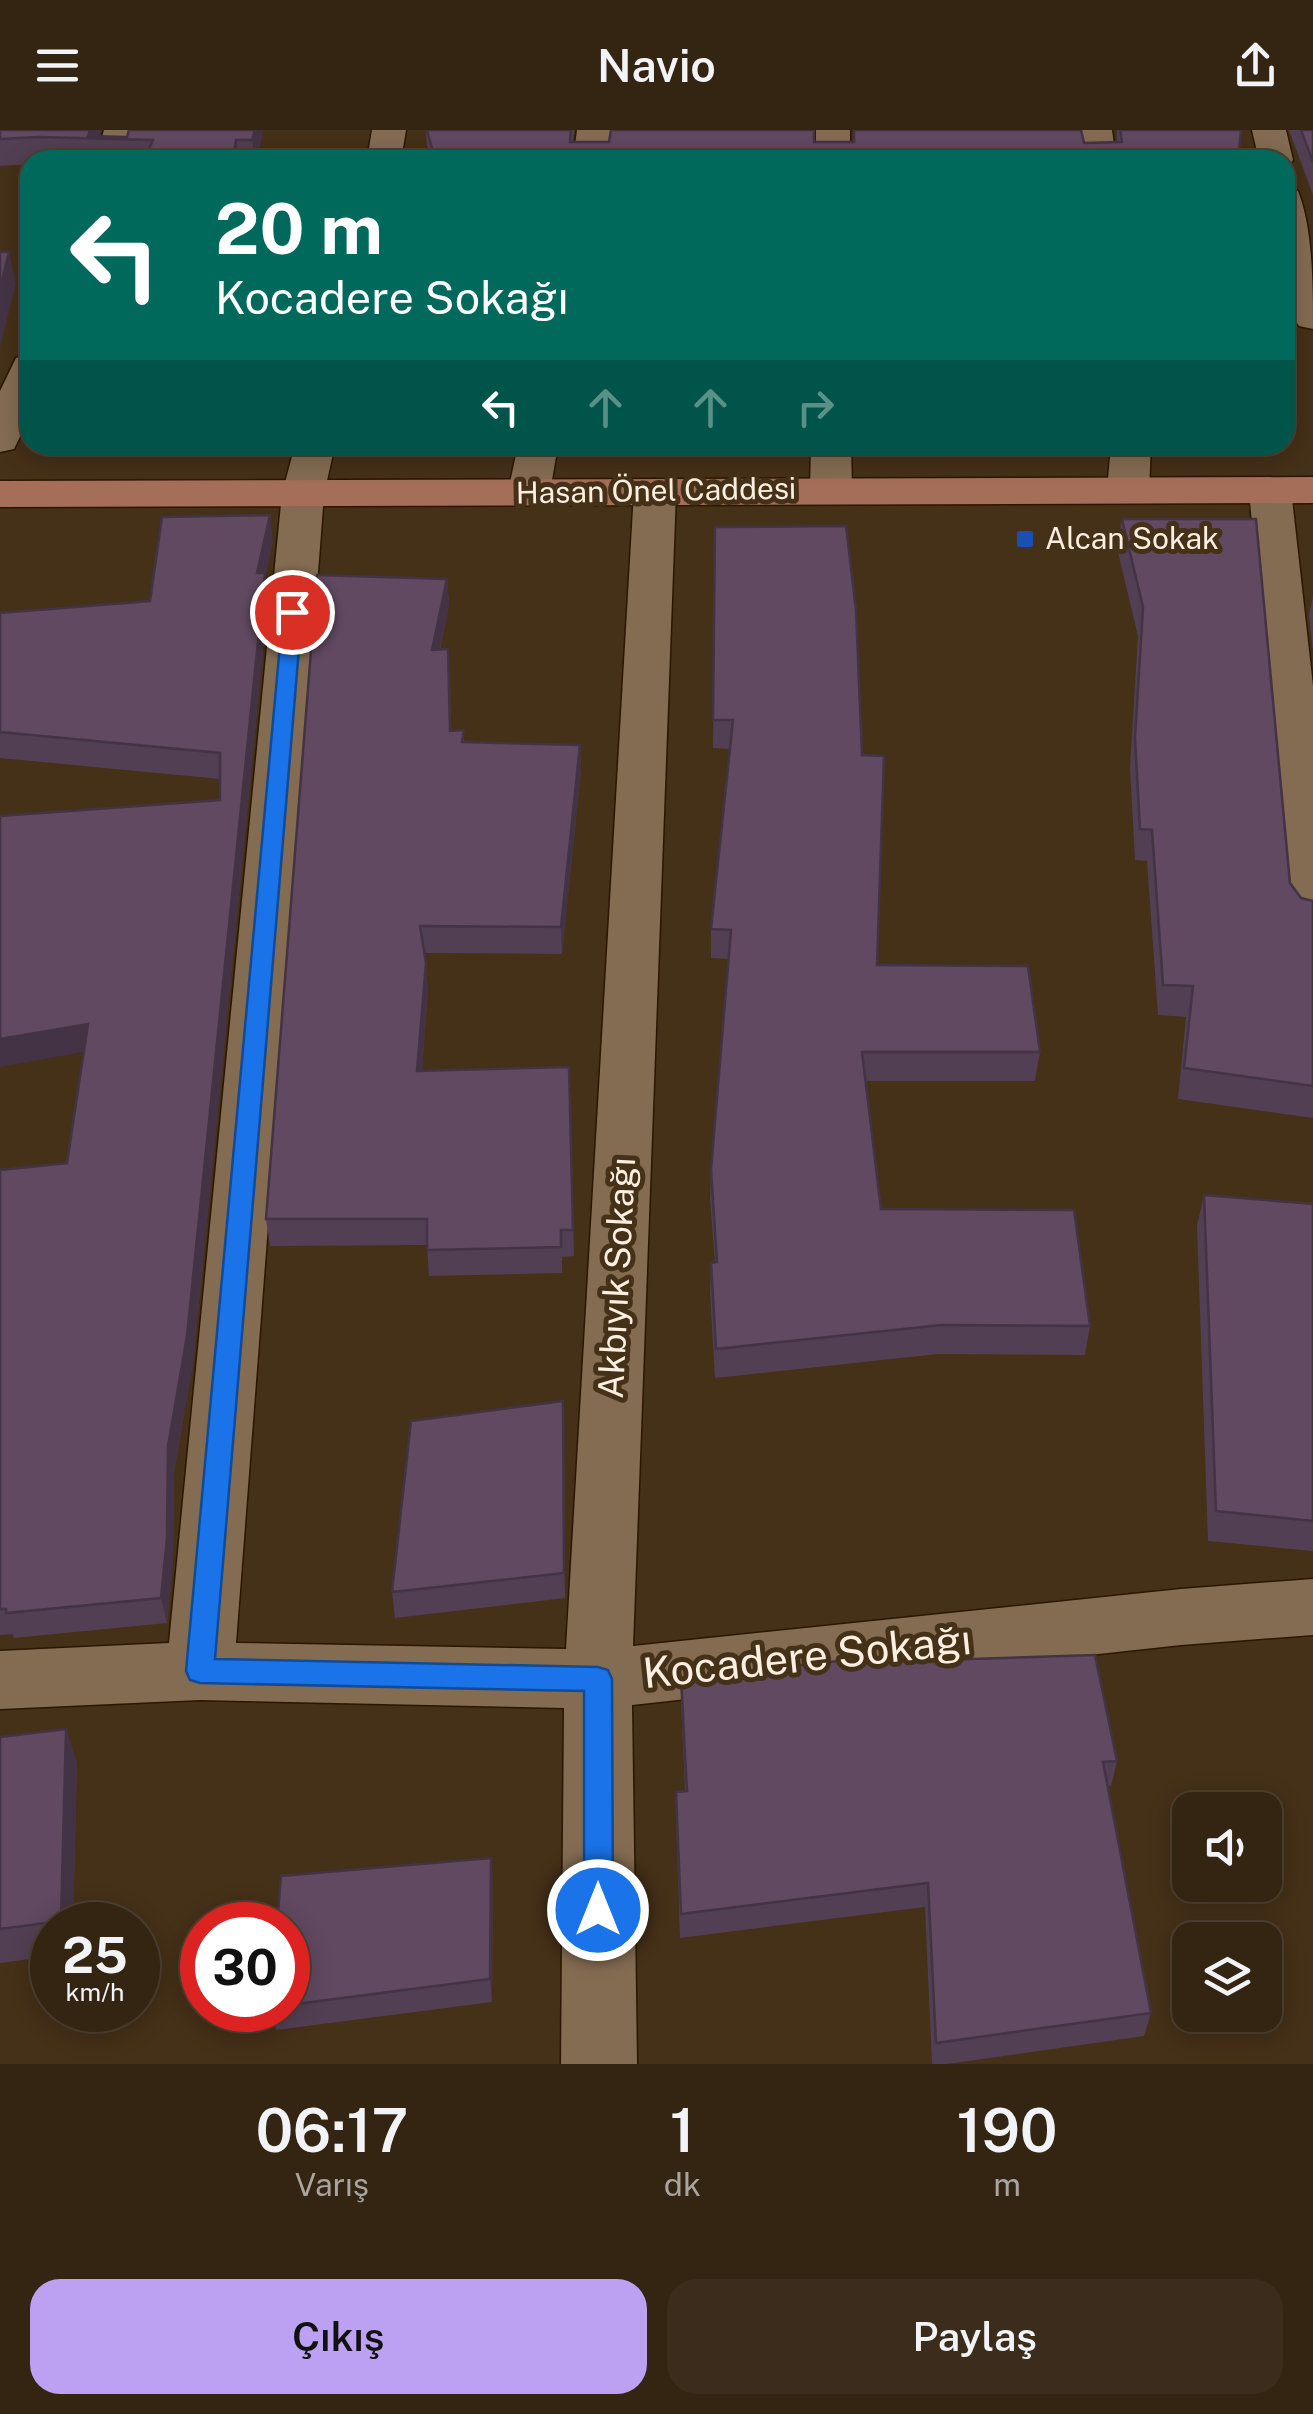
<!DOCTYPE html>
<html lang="tr">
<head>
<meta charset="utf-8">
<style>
  :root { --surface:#342412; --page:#3c2c1b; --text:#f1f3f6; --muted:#a9a49f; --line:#4e4132; --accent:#bca0f2 }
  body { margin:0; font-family:"Public Sans",sans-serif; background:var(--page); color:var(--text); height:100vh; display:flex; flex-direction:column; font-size:38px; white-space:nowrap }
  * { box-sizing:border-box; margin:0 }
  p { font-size:32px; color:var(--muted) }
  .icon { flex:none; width:55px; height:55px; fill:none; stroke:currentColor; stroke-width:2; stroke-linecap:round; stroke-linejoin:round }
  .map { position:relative; height:1934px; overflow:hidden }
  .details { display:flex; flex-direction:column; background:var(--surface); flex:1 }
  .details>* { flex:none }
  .top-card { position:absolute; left:20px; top:20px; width:1275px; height:305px; border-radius:30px; box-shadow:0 5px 25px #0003,0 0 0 2px var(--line); background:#00695c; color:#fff; overflow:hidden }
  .buttons { position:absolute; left:1172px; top:1662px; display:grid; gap:20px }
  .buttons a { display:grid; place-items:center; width:110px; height:110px; border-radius:20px; background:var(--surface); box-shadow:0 5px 25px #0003,0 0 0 2px var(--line); font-size:50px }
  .speed { position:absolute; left:30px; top:1772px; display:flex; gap:20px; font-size:50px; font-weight:700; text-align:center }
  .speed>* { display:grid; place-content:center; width:130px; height:130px; border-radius:50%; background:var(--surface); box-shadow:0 5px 25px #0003,0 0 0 2px var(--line); line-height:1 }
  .speed small { font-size:25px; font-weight:400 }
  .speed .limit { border:15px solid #d22; background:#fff; color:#111 }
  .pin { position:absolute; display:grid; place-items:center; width:85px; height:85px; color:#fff; margin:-42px; border:5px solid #fff; border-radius:50%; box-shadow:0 2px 10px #0007 }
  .me { position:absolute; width:110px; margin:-55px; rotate:0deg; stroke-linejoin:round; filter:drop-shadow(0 0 8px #0008) }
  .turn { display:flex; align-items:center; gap:35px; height:210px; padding:0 30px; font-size:45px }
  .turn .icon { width:130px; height:130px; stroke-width:2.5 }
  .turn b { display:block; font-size:70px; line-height:85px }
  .lanes { display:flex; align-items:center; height:95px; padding:0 30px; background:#0003; justify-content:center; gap:50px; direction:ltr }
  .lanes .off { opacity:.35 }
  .eta { display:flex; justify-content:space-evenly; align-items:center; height:170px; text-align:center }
  .eta b { font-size:60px; font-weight:600; line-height:70px }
  .cta { display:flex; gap:20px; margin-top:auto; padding:20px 30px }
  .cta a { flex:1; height:115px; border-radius:30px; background:var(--accent); color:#111; font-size:40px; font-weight:600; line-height:115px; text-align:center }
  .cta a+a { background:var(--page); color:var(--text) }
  header { display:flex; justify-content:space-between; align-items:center; height:130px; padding:0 30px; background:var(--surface); font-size:45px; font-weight:600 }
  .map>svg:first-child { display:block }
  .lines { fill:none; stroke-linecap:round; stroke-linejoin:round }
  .minor-casing { stroke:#2b1701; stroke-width:3 }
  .secondary-casing { stroke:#2b1701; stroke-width:3 }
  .minor { fill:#846c53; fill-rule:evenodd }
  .secondary { fill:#a46e59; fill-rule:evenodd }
  .wall { fill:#533f53 }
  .shaded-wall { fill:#434 }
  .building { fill:#614961; stroke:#434; stroke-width:2.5 }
  .route { fill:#1a73e8; stroke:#114b97; stroke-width:2.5 }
  .transit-dot { fill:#1a4fb4; stroke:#453018; stroke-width:4 }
  .labels { text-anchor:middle; stroke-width:10; stroke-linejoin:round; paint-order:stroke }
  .far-street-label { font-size:30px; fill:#fceee0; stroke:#453018 }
  .far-poi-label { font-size:30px; fill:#fceee0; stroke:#453018; text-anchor:start }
  .street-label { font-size:35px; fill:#fceee0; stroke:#453018 }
  .near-street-label { font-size:42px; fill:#fceee0; stroke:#453018 }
</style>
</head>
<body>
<header><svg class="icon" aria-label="menu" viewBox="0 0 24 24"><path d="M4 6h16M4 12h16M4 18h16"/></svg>Navio<svg class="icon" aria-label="share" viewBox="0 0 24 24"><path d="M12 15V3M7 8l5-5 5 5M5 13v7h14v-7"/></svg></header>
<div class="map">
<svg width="1313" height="1934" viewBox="0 0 1313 1934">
  <rect width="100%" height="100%" fill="#453018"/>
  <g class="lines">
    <g class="minor-casing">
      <g id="minor">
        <path d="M104,0H138L129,30H95Z"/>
        <path d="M372,0H406L401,30H367Z"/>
        <path d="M577,0H611L607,30H573Z"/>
        <rect x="816" y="0" width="34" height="30"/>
        <path d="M1078,0H1112L1116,30H1082Z"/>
        <path d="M1252,0H1286L1293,30L1288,37L1285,38V30H1259Z"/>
        <path d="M1285,58L1298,61C1313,98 1313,158 1313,199L1299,196C1275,160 1285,100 1285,58Z"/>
        <path d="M30,224V286L14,319L0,322V261L16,228Z"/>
        <path d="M295,315H335L324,364L236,1513L566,1519L634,362L640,353L655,349L670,353L676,362L633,1516L1181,1459L1313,1449V1505L1181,1515L632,1575L637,1934H561L564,1578L200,1570L0,1579V1521L169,1513L282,364Z"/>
        <path d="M518,315H558L550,362L544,371L529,375L514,371L508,362Z"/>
        <path d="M811,315H851L852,359L846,368L831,372L816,368L810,359Z"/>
        <path d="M1111,315H1151L1149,360L1143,369L1128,373L1113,369L1107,360Z"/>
        <path d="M1270,347L1285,351L1291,360L1313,556V800L1295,795L1287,783L1249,360L1255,351Z"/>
      </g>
    </g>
    <g class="secondary-casing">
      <path id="secondary" d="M1313,347V373L0,377V351Z"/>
    </g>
    <use href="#minor" class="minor"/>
    <use href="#secondary" class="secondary"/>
  </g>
  <g class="wall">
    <path d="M0,0H101L99,6L127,7L263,0L257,30H30V34L0,36Z"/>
    <path d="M426,0H574L573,12H853V0H1081L1084,13L1117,12V0H1241L1238,30H431L427,15Z"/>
    <path d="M1289,0H1313V65Z"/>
    <path d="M1046,315H1109L1107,318Z"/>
    <path d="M1122,389L1290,753L1301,768L1313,771V988L1178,969L1186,887L1158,885L1147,731L1135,730L1130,638L1138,506L1117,418Z"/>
    <path d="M715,397L862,625L877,835L1040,922L1035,951H865L881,1079L1090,1196L1085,1225L938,1224L715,1248L710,1162L711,1133H715L710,1069L711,1040L729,829L711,828V799L730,619L713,618Z"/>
    <path d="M273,411L265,447L268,469L193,1233L174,1343L173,1434L167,1493L14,1508L13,1504L0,1505V1040L67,1033L84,922L220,670V649L0,628V483L150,471Z"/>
    <path d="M447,449L449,475L440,520L450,545L451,601L464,600V612L580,615L581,641L562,824L424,823L428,860L422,941L569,937L574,1126L562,1127V1143L429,1146L427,1115L270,1116L266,1089Z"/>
    <path d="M1313,466V522L1309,485Z"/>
    <path d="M1204,1065L1313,1074V1421L1208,1411L1197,1096Z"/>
    <path d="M564,1297L565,1468L395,1488L392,1462Z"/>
    <path d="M877,1532L1117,1631L1111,1656H1107L1151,1883L1144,1906L947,1934H932L925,1777L680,1808L676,1686V1662L685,1661L681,1573V1548Z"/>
    <path d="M66,1599L77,1633L73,1795H52V1826L0,1833V1607Z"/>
    <path d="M491,1728L493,1752L492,1872L276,1900L271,1880H288V1795Z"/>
  </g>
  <g class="shaded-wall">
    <path d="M90,0H101L99,8H88Z"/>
    <path d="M255,0H263L257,30H255L252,10Z"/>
    <path d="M236,10L239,30H232Z"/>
    <path d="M9,122L16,154L0,217V158Z"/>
    <path d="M270,385L273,411L265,447L268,469L193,1233L174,1343L173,1434L167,1493L161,1468L168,1316L257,443Z"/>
    <path d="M447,449L449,475L434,546L432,520Z"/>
    <path d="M580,615L581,641L562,824L561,797Z"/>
    <path d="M426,833L428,860L420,968L417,941Z"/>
    <path d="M88,894L94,920L0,937V909Z"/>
    <path d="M563,1271L564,1297L565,1468L564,1443Z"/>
    <path d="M66,1599L77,1633L73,1795H62L61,1791Z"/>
    <path d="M491,1728L493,1752L492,1872L490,1849Z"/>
  </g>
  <g class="building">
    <path d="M0,0H90L88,6L127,7L129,0H255L252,10H236L232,30H144L153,10L39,7L0,9Z"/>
    <path d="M427,0H571L570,12H609L611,0H814V12H854V0H1081L1084,13L1122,12L1120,0H1241L1238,30H435Z"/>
    <path d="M1301,0H1313V32Z"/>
    <path d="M0,122H9L0,158Z"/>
    <path d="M270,385L257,443H265L187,1206L168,1316L167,1408L161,1468L6,1483V1479H0V1040L67,1033L88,894L0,909V686L220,670V623L0,602V483L150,471L162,387Z"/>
    <path d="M1122,389H1256L1290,753L1301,768L1313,771V956L1184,938L1193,856L1163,855L1152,700L1140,699L1135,608L1143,477Z"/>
    <path d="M846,396L856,480L862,625L884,626L877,835L1028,836L1040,922H862L881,1079L1074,1080L1090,1196L941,1195L716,1219L711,1133L717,1132L711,1040L731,800L711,799L733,590H713L715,397Z"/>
    <path d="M317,445L447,449L432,520L448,519L450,601L464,600L462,612L580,615L561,797L420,796L426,833L417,941L569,937L573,1100H561V1117L427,1120V1089H266Z"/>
    <path d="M1204,1065L1313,1074V1391L1216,1381Z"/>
    <path d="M563,1271L564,1443L392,1462L411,1291Z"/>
    <path d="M1095,1525L1117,1631L1103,1632L1151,1883L936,1913L928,1753L681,1784L676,1662L687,1661L681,1548L876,1527L877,1532Z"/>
    <path d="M66,1599L61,1791L0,1799V1607Z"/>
    <path d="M491,1728L490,1849L288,1875V1795H277L281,1746Z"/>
  </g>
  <path class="route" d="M292,476L302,482L215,1529L598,1537L608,1540L612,1549L613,1780L609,1790L598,1794L588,1790L584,1780V1561L200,1553L190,1550L186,1541L283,482Z"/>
  <rect class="transit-dot" x="1015" y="399" width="20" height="20" rx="5"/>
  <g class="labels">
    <g class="far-street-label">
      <text transform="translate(656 361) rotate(-1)" y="10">Hasan Önel Caddesi</text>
    </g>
    <g class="far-poi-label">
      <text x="1045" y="419">Alcan Sokak</text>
    </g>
    <g class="street-label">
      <text transform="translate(617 1148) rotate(-87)" y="12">Akbıyık Sokağı</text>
    </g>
    <g class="near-street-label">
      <text transform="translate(807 1526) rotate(-6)" y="15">Kocadere Sokağı</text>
    </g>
  </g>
</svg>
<div class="buttons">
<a><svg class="icon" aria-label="sound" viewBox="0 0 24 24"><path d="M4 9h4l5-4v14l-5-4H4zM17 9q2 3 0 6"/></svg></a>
<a><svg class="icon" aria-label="layers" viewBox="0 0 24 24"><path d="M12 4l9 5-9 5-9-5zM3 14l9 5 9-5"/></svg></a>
</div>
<div class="speed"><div>25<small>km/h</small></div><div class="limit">30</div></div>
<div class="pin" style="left:292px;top:482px;background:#d93025"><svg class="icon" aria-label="arrive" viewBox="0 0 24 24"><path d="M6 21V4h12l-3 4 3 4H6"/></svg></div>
<svg class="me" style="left:598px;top:1780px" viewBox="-20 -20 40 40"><circle r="17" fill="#1a73e8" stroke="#fff" stroke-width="3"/><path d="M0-11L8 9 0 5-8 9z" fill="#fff"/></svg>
<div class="top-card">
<div class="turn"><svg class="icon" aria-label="left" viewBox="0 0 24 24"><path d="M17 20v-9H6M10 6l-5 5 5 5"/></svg><div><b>20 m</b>Kocadere Sokağı</div></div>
<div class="lanes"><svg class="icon" aria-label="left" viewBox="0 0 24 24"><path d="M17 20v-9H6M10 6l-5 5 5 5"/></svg><svg class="icon off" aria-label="ahead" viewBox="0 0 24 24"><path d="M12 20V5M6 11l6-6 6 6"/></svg><svg class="icon off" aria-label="ahead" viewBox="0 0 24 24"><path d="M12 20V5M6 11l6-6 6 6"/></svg><svg class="icon off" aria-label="right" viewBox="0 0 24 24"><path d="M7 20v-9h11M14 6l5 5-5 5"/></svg></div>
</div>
</div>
<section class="details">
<div class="eta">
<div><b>06:17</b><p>Varış</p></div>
<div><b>1</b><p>dk</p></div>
<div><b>190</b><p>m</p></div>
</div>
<div class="cta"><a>Çıkış</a><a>Paylaş</a></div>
</section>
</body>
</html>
